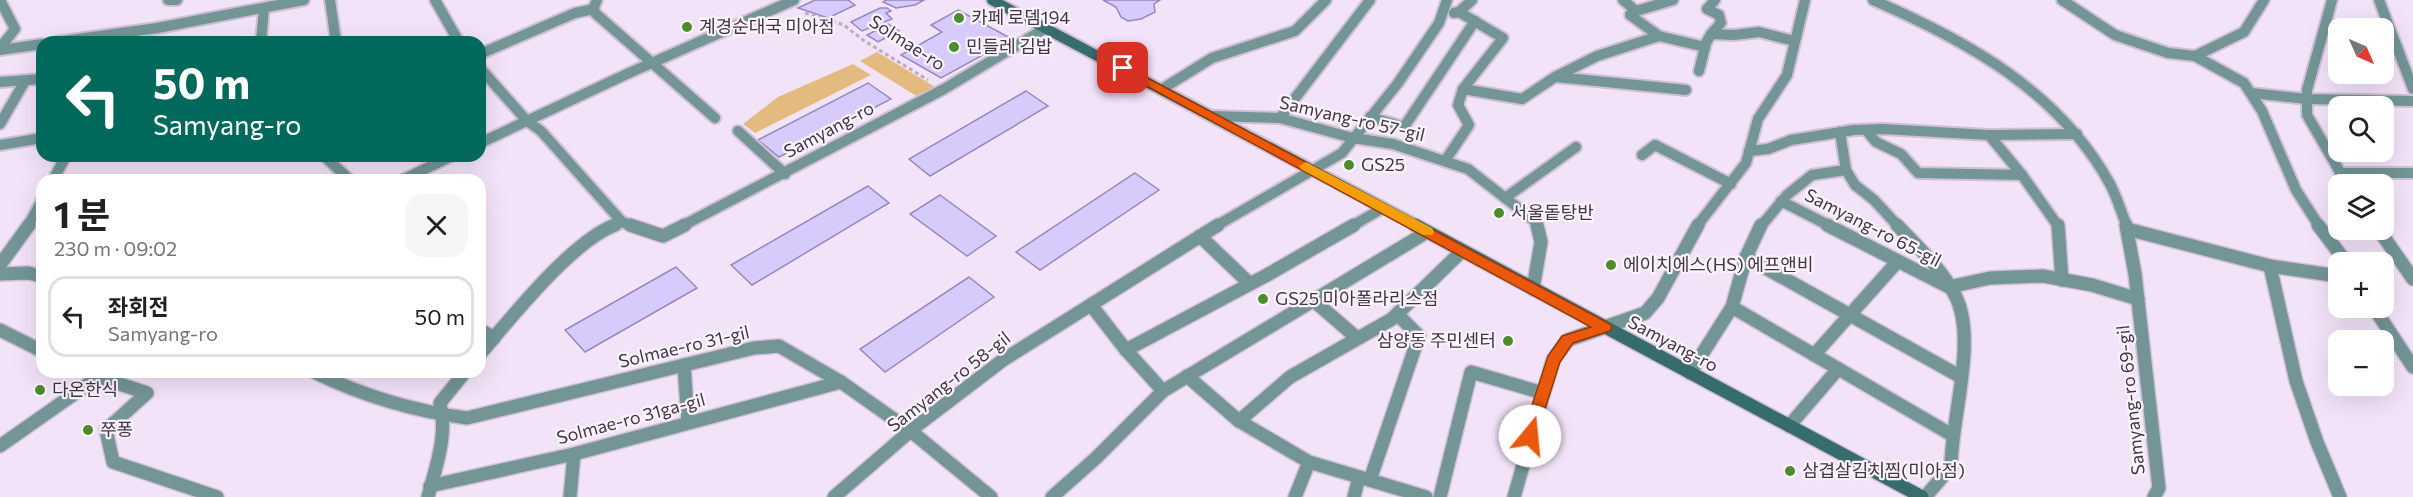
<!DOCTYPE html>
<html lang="ko">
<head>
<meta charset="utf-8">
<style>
  :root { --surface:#fff; --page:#f6f6f6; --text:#202124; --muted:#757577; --line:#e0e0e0 }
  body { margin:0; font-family:Commissioner,"Noto Sans KR",sans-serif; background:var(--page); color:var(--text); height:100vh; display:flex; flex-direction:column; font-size:22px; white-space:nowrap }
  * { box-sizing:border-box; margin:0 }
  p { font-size:20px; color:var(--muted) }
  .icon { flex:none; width:33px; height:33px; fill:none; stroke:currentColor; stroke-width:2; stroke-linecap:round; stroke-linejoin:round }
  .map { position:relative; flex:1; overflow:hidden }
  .sheet { position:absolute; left:36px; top:174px; width:450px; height:204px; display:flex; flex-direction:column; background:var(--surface); border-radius:18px; box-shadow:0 6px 24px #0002 }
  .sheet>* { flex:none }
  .hud { position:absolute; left:36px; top:36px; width:450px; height:126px; border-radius:18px; box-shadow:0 6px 24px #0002; background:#00695c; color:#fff; overflow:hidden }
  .needle { width:39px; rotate:135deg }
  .controls { position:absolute; left:2328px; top:18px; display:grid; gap:12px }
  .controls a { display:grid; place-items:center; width:66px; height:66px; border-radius:12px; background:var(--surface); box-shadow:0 6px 24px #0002; font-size:30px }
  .pin { position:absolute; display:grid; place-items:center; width:51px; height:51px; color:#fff; margin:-26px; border-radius:12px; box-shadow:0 3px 9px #0006 }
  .me { position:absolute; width:66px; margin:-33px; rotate:17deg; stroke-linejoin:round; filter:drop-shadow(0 0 4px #0008) }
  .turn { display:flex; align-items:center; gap:21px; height:126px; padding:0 18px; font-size:27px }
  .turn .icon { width:78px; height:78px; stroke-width:2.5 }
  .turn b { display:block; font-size:42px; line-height:51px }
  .round { display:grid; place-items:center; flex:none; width:63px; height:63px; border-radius:18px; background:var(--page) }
  .overview { display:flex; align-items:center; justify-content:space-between; height:102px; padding:0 18px }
  h1 { font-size:36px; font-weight:700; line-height:45px }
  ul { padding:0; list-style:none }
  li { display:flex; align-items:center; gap:18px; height:81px; margin:0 12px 9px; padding:0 6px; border:3px solid var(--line); border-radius:18px }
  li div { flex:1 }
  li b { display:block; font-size:22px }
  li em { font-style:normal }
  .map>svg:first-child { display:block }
  .green { fill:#e4bb7e }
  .building { fill:#d7cbfb; stroke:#9788bf; stroke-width:1.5 }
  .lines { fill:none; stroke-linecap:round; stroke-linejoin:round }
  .service-casing { stroke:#d0c0d6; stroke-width:14 }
  .minor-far1-casing { stroke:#d0c0d6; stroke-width:14 }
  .minor-casing { stroke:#d0c0d6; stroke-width:16 }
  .secondary-far1-casing { stroke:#d0c0d6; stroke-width:14 }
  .secondary-casing { stroke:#d0c0d6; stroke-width:16 }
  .path { stroke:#bdadc3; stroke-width:3; stroke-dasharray:4 3; stroke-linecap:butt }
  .service { stroke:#739595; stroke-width:10 }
  .minor-far1 { stroke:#739595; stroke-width:10 }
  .minor { stroke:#739595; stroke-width:13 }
  .secondary-far1 { stroke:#376c6d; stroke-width:10 }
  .secondary { stroke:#376c6d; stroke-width:13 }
  .route { fill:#ea580c; stroke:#983908; stroke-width:1.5 }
  .slow { fill:#f59e0b }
  .poi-dot { fill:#4d8c2c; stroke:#fbf3fe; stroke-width:2 }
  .labels { text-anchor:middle; stroke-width:4.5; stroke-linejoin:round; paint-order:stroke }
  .poi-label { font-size:18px; fill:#433449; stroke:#fbf3fe; text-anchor:start }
  .street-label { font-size:18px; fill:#433449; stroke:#fbf3fe }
</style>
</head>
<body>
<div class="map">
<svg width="2413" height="497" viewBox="0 0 2413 497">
  <rect width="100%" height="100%" fill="#f3e3f9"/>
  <g class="green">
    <path d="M877,52L937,88L918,97L860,61Z"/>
    <path d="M853,64L871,75L755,133L743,124L778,97Z"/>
  </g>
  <g class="building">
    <path d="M815,0H848L855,5L828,18L798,8Z"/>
    <path d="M886,0H924L915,5L896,8L883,2Z"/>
    <path d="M1103,0H1160L1154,4L1155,12L1141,19L1128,21L1121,17L1116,7Z"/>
    <path d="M880,8H887L891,11L886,13L892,19L862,31L851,22Z"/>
    <path d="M958,10L1012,39L941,78L901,55L942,32L931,25Z"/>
    <path d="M888,24L899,31L878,42L867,35Z"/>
    <path d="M868,83L891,99L779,157L758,140Z"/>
    <path d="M1026,91L1048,106L930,176L909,159Z"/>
    <path d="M1135,173L1159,190L1040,270L1016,252Z"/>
    <path d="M868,186L889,203L752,285L731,265Z"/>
    <path d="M940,195L996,236L967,256L910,214Z"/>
    <path d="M676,267L697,288L585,352L565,330Z"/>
    <path d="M969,277L994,297L885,372L860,349Z"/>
  </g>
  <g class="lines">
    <g class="service-casing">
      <g id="service">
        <path d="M1699,71L1706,43L1711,34L1734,35L1759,32L1794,41"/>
        <path d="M738,131L785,174"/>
      </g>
    </g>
    <g class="minor-far1-casing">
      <g id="minor-far1">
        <path d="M0,0L15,29L0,48"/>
        <path d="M168,0H177"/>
        <path d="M330,0L336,42"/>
        <path d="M435,0L459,42"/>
        <path d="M597,0L594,7L595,13L715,118"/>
        <path d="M1623,0L1636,11L1673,0"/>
        <path d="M1873,0C1967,41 2059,91 2110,184C2117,197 2121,212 2127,226"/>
        <path d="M2062,0L2115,35L2168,53L2195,56L2244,83L2262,111L2296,190L2319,226"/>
        <path d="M2332,0L2307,90V115L2347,184"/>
        <path d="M2379,0L2413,89"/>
        <path d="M1636,11L1630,15L1659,36"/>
        <path d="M1454,13L1459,12L1472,0"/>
        <path d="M1711,34L1721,23L1719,15L1707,9L1715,0"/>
        <path d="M56,42L157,28L304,0"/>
        <path d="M261,42L264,8"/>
        <path d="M0,50L42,44"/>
        <path d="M480,54L575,13L594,9"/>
        <path d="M2195,56L2244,32L2264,0"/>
        <path d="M480,68L527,121L541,131L622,222"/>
        <path d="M1556,77L1686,90"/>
        <path d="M0,82L42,79"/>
        <path d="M1162,89L1212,58L1295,31L1326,0"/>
        <path d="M1463,89L1522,99L1555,77L1597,56L1659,36L1705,47"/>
        <path d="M2251,93L2307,99L2413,101"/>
        <path d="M1213,116L1280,118L1353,138L1393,144L1468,169L1536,222L1537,226"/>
        <path d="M1370,117L1404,127L1475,21"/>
        <path d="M1280,118L1370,0"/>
        <path d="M0,124L25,81"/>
        <path d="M1866,130L1876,142L1901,154L1918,173L2022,175"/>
        <path d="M1840,132L1846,170L1855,185L1874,200L1898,226"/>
        <path d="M1989,135L2022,175L2058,226"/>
        <path d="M480,143L629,73L794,0"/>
        <path d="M0,145L42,138"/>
        <path d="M1749,151L1768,149L1791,140L1854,130L1883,129L1989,135L2077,134"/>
        <path d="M1642,155L1655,145L1731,184"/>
        <path d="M324,156L350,180"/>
        <path d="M1445,161L1469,125L1458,105L1463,89L1503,38L1459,12"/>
        <path d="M2340,173H2413"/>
        <path d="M53,180L66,156"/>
        <path d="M402,180L452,156"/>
        <path d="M1505,198L1576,147"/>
        <path d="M1781,201L1830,226"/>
        <path d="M622,222L634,226"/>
        <path d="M28,226L42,200"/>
        <path d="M611,226L622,222"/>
        <path d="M682,226L944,89L1046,28"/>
        <path d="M1216,226L1342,153L1398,83L1439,23L1447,0"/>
        <path d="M1352,226L1383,208"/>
        <path d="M1697,226L1746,163L1758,119L1787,75L1805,0"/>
        <path d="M1761,226L1787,195L1812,175L1846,170"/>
      </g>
    </g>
    <g class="minor-casing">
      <g id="minor">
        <path d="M630,225L663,236L685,225"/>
        <path d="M1827,225L1949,287L1990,278L2043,276L2092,285L2138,299"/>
        <path d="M1897,225C1917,246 1941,268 1955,295C1978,339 1951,418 1951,467L1925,497"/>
        <path d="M2058,225L2062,280"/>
        <path d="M2126,225L2135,274L2159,488L2154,497"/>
        <path d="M2318,225L2346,262"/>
        <path d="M2127,229L2270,266L2338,276"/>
        <path d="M2379,230L2413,279"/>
        <path d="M1200,236L1250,284"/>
        <path d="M1746,257L1961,377"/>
        <path d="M0,265L29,225"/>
        <path d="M2270,266L2296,381L2317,442L2340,497"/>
        <path d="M0,274L28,273L42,276"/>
        <path d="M1533,289L1541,242L1537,225"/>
        <path d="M1313,300L1357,338"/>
        <path d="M1091,305L1126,350L1163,391"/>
        <path d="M1732,307L1952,435"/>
        <path d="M2374,308L2413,367"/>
        <path d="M0,330L42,351"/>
        <path d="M480,330L494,338"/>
        <path d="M1126,350L1267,275L1354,225"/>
        <path d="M480,354C511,318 572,241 615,225"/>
        <path d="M1814,355L1898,261"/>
        <path d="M684,365L688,422"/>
        <path d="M314,372C363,396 413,411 467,418L754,348L779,346L841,382L912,432L991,497"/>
        <path d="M1690,373L1732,307L1746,257L1761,225"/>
        <path d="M1187,376L1239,421L1309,462L1426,497"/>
        <path d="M98,377L147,393L106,430L113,462L217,497"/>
        <path d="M1239,421L1290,377L1392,319L1462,251"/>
        <path d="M1789,426L1838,369"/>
        <path d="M0,446L104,373"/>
        <path d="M1370,480L1419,336L1397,314"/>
        <path d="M430,486L574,454L841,382"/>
        <path d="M428,497C436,466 448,435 440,403L465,372"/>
        <path d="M570,497L574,454"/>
        <path d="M834,497L915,427L1003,360L1218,225"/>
        <path d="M1052,497L1096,458L1163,391L1427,232"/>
        <path d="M1295,497L1309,462"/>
        <path d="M1354,497L1359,477"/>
        <path d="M1440,497L1471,372L1543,393"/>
        <path d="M1514,497L1553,360L1568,340L1645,313L1658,298L1698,225"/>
      </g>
    </g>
    <g class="secondary-far1-casing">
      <path id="secondary-far1" d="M992,0L1418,226"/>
    </g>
    <g class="secondary-casing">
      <path id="secondary" d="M1415,225L1922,497"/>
    </g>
    <path class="path" d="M805,13L844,25L863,40L928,80"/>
    <use href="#service" class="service"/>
    <use href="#minor-far1" class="minor-far1"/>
    <use href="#minor" class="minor"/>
    <use href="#secondary-far1" class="secondary-far1"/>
    <use href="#secondary" class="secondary"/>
  </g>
  <path class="route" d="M1123,65L1610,324L1612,328L1610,331L1573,343L1560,362L1535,440L1530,442L1524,440L1522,436L1548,356L1562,336L1591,327L1119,71V66Z"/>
  <path class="slow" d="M1306,162L1432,228L1434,232L1432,235H1423L1301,169L1299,166Z"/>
  <g class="poi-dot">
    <circle cx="959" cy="18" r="6"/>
    <circle cx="687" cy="27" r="6"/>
    <circle cx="954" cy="47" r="6"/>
    <circle cx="1349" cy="165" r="6"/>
    <circle cx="1499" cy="213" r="6"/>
    <circle cx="1611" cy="265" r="6"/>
    <circle cx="1263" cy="299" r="6"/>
    <circle cx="1508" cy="341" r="6"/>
    <circle cx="40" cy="390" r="6"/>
    <circle cx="88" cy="430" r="6"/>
    <circle cx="1790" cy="471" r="6"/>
  </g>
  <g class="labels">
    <g class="poi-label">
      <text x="971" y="24">카페 로뎀194</text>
      <text x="699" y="33">계경순대국 미아점</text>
      <text x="966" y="53">민들레 김밥</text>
      <text x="1361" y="171">GS25</text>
      <text x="1511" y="219">서울돝탕반</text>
      <text x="1623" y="271">에이치에스(HS) 에프앤비</text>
      <text x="1275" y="305">GS25 미아폴라리스점</text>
      <text x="1496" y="347" text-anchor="end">삼양동 주민센터</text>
      <text x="52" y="396">다온한식</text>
      <text x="100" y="436">쭈퐁</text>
      <text x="1802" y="477">삼겹살김치찜(미아점)</text>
    </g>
    <g class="street-label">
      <text transform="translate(907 43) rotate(33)" y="6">Solmae-ro</text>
      <text transform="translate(1352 119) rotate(13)" y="6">Samyang-ro 57-gil</text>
      <text transform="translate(829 130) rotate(-28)" y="6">Samyang-ro</text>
      <text transform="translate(1873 228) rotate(27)" y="6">Samyang-ro 65-gil</text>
      <text transform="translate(1673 344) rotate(28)" y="6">Samyang-ro</text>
      <text transform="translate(684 347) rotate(-13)" y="6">Solmae-ro 31-gil</text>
      <text transform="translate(949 382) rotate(-38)" y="6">Samyang-ro 58-gil</text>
      <text transform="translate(2131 400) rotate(-96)" y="6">Samyang-ro 69-gil</text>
      <text transform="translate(631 419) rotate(-15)" y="6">Solmae-ro 31ga-gil</text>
    </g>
  </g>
</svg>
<div class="controls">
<a><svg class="needle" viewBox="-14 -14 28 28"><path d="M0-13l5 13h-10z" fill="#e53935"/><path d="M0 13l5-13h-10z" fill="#757577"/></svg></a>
<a><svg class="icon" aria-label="search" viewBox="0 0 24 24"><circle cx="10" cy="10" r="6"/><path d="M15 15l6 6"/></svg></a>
<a><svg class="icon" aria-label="layers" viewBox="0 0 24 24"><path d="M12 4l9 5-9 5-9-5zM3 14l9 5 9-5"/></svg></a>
<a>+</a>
<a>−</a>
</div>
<div class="pin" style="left:1123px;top:68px;background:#d93025"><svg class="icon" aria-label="arrive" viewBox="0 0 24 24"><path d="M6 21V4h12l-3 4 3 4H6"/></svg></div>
<svg class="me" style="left:1530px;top:436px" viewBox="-20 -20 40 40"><circle r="19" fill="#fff"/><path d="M0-13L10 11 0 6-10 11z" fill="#ea580c"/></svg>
<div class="hud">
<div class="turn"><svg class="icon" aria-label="left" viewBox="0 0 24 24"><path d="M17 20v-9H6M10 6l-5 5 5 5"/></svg><div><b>50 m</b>Samyang-ro</div></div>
</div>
<section class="sheet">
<div class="overview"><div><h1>1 분</h1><p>230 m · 09:02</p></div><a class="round"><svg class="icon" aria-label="close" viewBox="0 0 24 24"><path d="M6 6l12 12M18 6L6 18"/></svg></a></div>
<ul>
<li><svg class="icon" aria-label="left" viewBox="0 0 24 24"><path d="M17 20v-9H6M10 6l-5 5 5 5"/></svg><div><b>좌회전</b><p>Samyang-ro</p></div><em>50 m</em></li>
</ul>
</section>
</div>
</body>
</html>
